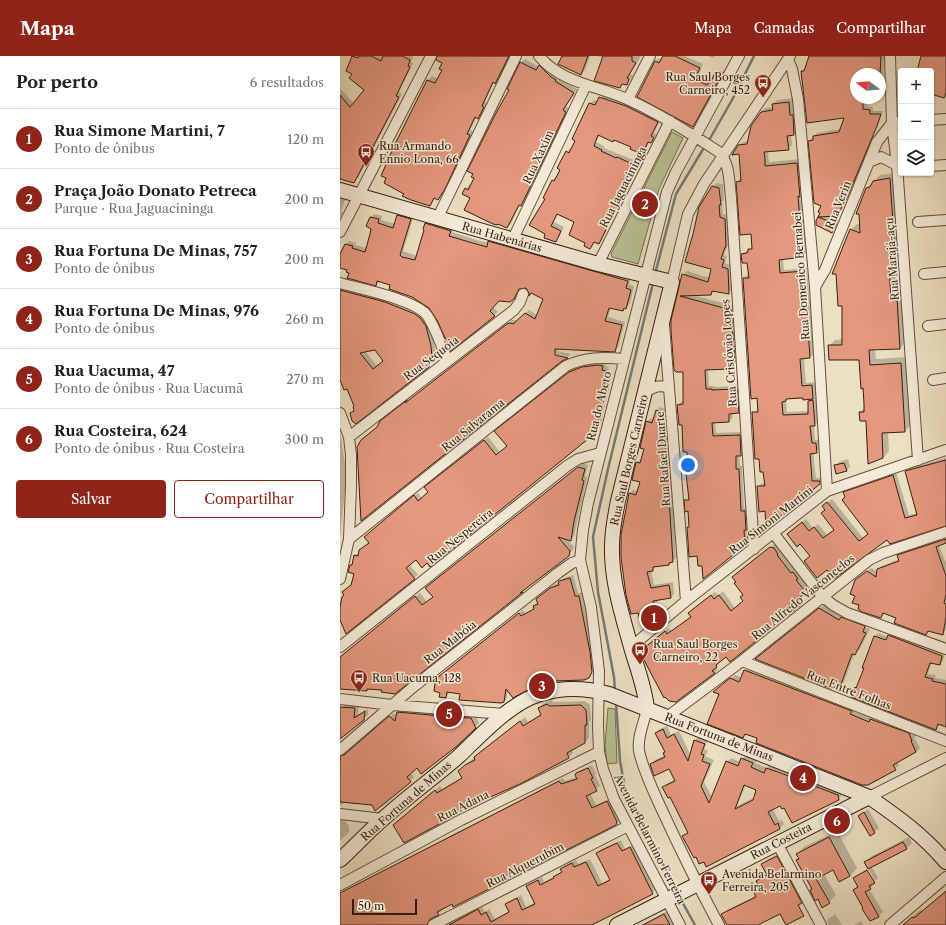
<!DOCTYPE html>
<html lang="pt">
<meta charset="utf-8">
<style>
:root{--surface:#fff;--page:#f6f6f6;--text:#202124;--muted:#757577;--line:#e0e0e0;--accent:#8f2418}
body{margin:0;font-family:"Libre Caslon Text",serif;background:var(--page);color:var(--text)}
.controls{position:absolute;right:12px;top:12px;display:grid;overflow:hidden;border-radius:4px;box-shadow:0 1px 3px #0004}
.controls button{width:36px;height:36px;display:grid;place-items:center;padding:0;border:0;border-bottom:1px solid var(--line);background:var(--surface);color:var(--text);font:20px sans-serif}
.compass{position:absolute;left:510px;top:12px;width:36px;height:36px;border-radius:50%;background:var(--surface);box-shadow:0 1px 3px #0004;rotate:286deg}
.scale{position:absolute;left:12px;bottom:10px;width:65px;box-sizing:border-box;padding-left:4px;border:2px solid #391d10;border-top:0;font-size:11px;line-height:14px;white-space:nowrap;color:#391d10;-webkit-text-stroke:3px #f3ebd7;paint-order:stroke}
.you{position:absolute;left:348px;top:409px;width:14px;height:14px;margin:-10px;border:3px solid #fff;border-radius:50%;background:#1a73e8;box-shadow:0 0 0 6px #1a73e833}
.badge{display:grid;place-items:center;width:26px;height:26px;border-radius:50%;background:var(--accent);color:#fff;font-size:13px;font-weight:700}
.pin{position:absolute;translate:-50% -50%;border:2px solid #fff;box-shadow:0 1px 4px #0006}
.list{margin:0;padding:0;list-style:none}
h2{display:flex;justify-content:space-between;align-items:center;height:52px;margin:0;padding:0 16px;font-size:17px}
h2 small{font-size:13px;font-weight:400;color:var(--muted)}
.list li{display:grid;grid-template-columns:26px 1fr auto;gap:12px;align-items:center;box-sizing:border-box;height:60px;padding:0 16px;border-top:1px solid var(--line)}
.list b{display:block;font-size:15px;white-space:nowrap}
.list p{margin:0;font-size:13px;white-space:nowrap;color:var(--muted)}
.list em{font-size:13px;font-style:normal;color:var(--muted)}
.actions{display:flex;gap:8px;padding:12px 16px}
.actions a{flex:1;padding:9px 0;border:1px solid var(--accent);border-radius:4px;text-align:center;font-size:14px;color:var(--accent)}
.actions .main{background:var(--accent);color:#fff}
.icon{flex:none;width:22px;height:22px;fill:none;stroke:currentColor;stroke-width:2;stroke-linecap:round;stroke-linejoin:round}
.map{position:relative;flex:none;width:606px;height:869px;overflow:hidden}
header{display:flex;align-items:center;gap:24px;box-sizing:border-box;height:56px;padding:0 20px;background:var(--accent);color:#fff}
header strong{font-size:19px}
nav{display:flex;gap:22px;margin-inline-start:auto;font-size:14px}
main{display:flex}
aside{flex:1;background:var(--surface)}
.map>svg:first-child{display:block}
</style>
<header>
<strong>Mapa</strong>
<nav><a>Mapa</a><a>Camadas</a><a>Compartilhar</a></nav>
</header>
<main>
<aside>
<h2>Por perto<small>6 resultados</small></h2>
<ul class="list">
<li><span class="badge">1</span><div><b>Rua Simone Martini, 7</b><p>Ponto de ônibus</p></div><em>120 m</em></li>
<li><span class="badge">2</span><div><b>Praça João Donato Petreca</b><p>Parque · Rua Jaguacininga</p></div><em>200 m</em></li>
<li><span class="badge">3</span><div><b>Rua Fortuna De Minas, 757</b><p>Ponto de ônibus</p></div><em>200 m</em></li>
<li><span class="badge">4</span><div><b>Rua Fortuna De Minas, 976</b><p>Ponto de ônibus</p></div><em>260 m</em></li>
<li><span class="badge">5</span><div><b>Rua Uacuma, 47</b><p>Ponto de ônibus · Rua Uacumã</p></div><em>270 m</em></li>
<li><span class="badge">6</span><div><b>Rua Costeira, 624</b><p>Ponto de ônibus · Rua Costeira</p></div><em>300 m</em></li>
</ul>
<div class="actions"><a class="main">Salvar</a><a>Compartilhar</a></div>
</aside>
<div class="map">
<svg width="606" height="869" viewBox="0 0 606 869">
<rect width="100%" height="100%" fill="#ece0c2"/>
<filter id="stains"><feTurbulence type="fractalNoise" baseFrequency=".005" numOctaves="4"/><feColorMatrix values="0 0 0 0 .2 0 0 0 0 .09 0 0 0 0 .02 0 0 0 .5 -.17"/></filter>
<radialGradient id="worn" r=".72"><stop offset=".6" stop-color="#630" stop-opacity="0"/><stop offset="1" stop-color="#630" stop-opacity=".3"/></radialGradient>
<!-- green -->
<path fill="#b9c292" stroke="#797051" d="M332 76 343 82 319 133 298 208 272 201 271 198Z
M268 652 275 653 277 707 267 708 265 689Z"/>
<!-- shadow -->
<path fill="#0003" fill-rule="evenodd" d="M14 0H73L71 6 73 7 59 36 62 38 18 122 14 126 0 122V32L14 48 26 34 14 18 7 15Z
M100 0H170L159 23 154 26 145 46 147 47 142 58 138 62 137 61 130 74 133 75 102 138 98 142 96 141 90 149 65 137 55 90 88 24 92 20 98 23 103 14 104 6Z
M223 0H250L245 14 241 18Z
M257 0H301L290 18 293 19 290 24 286 28 283 27 280 30 263 2Z
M324 0H345L363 8 358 20 370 26 379 14 384 16 356 66 353 70 315 6 319 2 322 4Z
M368 0H375L373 2Z
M469 0H544L543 27 540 31V18H516V42H526L527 50 533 51V55H543L510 139 507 142 501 155 498 159 486 160 499 165 496 173 492 176 477 165 482 150 469 85 477 77 501 73 505 61 462 15 466 12Z
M185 3 199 11 203 6 218 22 237 33 226 50 229 52 185 145 181 149 180 148 171 168 167 171 131 142 126 133 129 129 131 130 135 122 181 7Z
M264 38 321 62 314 77 317 79 311 86H309L306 93 302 97 292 91 260 79 256 86 264 90V92L299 106 262 184 259 187 255 185 250 192 235 166 218 157 214 166 224 171 219 181 216 185 205 182 206 142 212 125 216 121 217 122 227 96 230 92 232 93 237 84 233 82 250 47 254 44 258 46Z
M453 42 454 56H456L458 74 454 78H451L452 89 448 93 428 95V98L429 106 461 103 466 197 462 200 443 203 444 214 467 212 474 298 470 301 464 302 466 327 476 326 477 338 474 341H477L479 365 474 369 475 384 480 383V392L476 396H474V406L476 422H483V423L479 427 425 454 418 431 422 427H425L413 357 419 353 418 341 412 342 404 222 408 218H409L408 206 402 198 406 195 409 194 413 190 411 177 397 126 401 122 399 90 403 86 409 85 421 56 425 52 434 51 433 48 437 44ZM464 341 471 342 469 345V355L447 356 446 344 448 342Z
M556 117 561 204 555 211 557 236H563L566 286 560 292 535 293 536 303 567 301 571 369 565 375 548 376 549 395 543 402 527 364 520 356 525 352 524 331 520 303 489 290 495 284 503 283 511 174 517 168 521 169 527 132 540 119Z
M377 127 383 128 384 144 382 146 383 158 388 159 390 186 388 189 384 199 387 200 385 207 391 209 392 233 389 237 374 235 371 238 352 239 395 250 398 301 393 305V308L389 312 368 313 369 330H375V331L400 330 402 352 398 356 392 357 393 361 389 365 375 366 376 377 403 376 405 395 399 399 400 410H402L404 452 408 451V485L404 489 396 490V495L392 499 363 509 358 499 348 471 350 469 349 454 346 445 349 441 347 417 349 415 343 368 338 349 342 345H344V315L332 264 343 219 347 215 370 222 372 212 373 130Z
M0 139 6 141 1 155 3 156 0 162Z
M62 156 74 159 63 195 77 200 85 173V168L89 164 114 171 112 176 140 185 149 187 153 182 291 222 289 228 294 230 290 248 283 254 271 251 268 261 285 266 278 291 275 295 218 292V295L231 298 226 302 227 301 210 297 21 384 39 370 45 361 68 344 67 347 172 264H175L177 265 189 254 197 259 204 243 186 231 181 232 178 238 174 242 159 244 153 251 158 256 111 293 95 257 83 246 51 228 40 225 36 229 10 216 8 213 0 211V201L6 189 9 185 16 187 15 189 27 192 31 178V161L34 158 42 160 41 164 56 168 58 160Z
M0 230 78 254 93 278 95 293 96 298 92 306 89 310 11 357 15 354V350L8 332 2 326H0ZM35 293 44 304 37 310 25 295Z
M253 306H266L265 310 269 311 266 323 271 324 261 366 257 374 87 506 76 502 69 508 78 519 74 522 0 562V555L12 529 15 517 11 509 13 507 15 500 30 486 29 478 78 437 82 442 89 436V428L148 381 160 396 168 390 159 372 234 312Z
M320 351 325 353 323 364H325L324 370 325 371 323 379 329 380 332 426 329 438 332 439 336 502 329 508 316 511 311 514 314 529 333 526 334 538 331 541 317 543 319 554 315 558 283 474 290 437 293 434 298 435 301 425 297 407 301 403 302 404 305 392 307 366 311 362 314 363 317 355Z
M0 376 5 408V434L0 481Z
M606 402V469L547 482 487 513 471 500 452 474 466 463 473 472 478 468 487 479 495 473 486 454 487 447 492 443 523 482 529 477 504 437 508 433 556 416 569 459 577 457 566 415 570 412Z
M508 403 510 411 506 415 495 410 499 406Z
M243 407 248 409 245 420 247 421 234 480 231 483 226 482 234 491 232 495 228 499 43 633 29 632 27 634 0 631V601L80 537 87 546 94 540 91 528Z
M600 483 601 486 599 488 600 492 606 507V574L603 577 589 574 586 578 557 562 545 557 541 561 520 549V521L531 512 538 516V514L542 510 559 503 558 499 562 496Z
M435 488H438L441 493 440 494 455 514 457 513 461 518 460 520 470 532 460 540 464 545 460 549 386 599 380 605V606L376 611 378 613 374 617 307 595 309 588 329 572 332 575 351 560 349 557 375 536 378 539 383 535 395 552 404 545V538L397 518Z
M233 519 238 537 243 536 253 592 256 611 248 621 215 624 168 634 167 642 164 645 110 636 106 641 98 622 183 554 185 557 195 552 194 550 198 546 197 543 215 528 219 527 224 522Z
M484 549 503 560 528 566 526 572 530 573 519 594 514 598 504 626 500 630 496 629 492 632 420 599Z
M553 576 605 596 603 605 600 608 592 606 588 618 596 619 595 622 606 624V670L600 668 596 673 512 640 516 632 518 629 535 580 538 577 549 581Z
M409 611 515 651 514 654 532 662 535 659 573 674 576 680 574 681 580 692 576 696 557 705 559 709 555 713 419 682 407 677 403 681 378 632 395 619 402 622 405 615Z
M212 644 213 646 245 645 250 649 251 664 249 666V682L245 686 231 693 233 697 229 701 179 727 58 765 100 730 102 733 123 721 124 710 185 661 188 666 201 658 199 653 203 648Z
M6 647 19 649 18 659 28 653V659L0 682V656L2 651Z
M62 652 105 656 108 661 113 657 135 658 139 667 116 690 77 711 70 716 74 721 70 725 33 748 4 746 0 750V699L3 696 9 695 54 657 57 660 58 656Z
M327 670 331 679 339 675 350 698 355 684 359 680 368 684 364 693 368 695 365 700 374 704 364 726 372 741 387 706 391 702 400 706 406 699 417 703 415 707 427 712 431 708 502 735V739L498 743 445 751 441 748 432 752 439 765 442 764 444 768 440 772 367 810 344 780 348 775 330 740 324 732 328 727 335 723 329 712 311 709 315 704 325 699 326 696 316 677 320 673ZM406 729 418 734 415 741 397 750Z
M252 709 256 718 255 719 260 730 250 737 256 749 271 742 280 764 276 768 101 852 102 854 98 858 78 869H0V837L223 722 225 725 237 721V718L241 714Z
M528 753 539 772 530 779 520 760Z
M0 764 5 765 9 770V776L0 785Z
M497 775 517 812 510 820 494 813 484 818 496 839 489 846 472 833 457 804 459 802 457 798 464 791Z
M569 781 572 787 566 793 531 810 538 822 535 825 525 806 532 800Z
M281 784 285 793 294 788 316 833 312 837 249 869H106L142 851 145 856 149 853 155 863 170 855 167 848 170 845 181 839 186 851 195 846 187 830 191 827 202 821 204 826 216 820 223 815 222 813 225 809 236 804 238 808 250 803 262 827 270 823 257 797 261 793Z
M442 796 466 841 461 846 415 869H388L383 858 387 854 417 839 414 835 419 830 417 825 427 818 423 809 427 804Z
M526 814 534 828 529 833 543 856 539 860 531 864 514 834 518 830 514 822Z
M606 835V869H562L581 853 582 855Z
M329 854 337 869H301Z
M495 858 502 869H488L487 864Z
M521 865 524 869H514Z"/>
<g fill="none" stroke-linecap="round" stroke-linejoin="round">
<!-- stream -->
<path stroke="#737c76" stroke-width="2.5" d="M368 86 392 44 414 0
M315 218 336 138 365 90
M275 635 274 621 258 536 253 481 268 413 313 227
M276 646 280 705 285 732 336 834
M340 842 355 869"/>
</g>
<!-- building -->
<path fill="#e4987e" stroke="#391d10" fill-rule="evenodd" d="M12 0 18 2 19 0H31L41 5 43 0H62L70 4 68 10 70 11 56 40 59 41 14 127 0 123V39L10 51 24 34 9 22 12 18 6 15Z
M97 0H169L155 28 153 26 142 50 144 51 138 63 135 61 127 78 130 79 105 133 98 144 94 142 90 150 71 144 62 140 64 138 44 127 46 122 41 120 54 90 87 24 95 27 102 14 99 13 102 7 96 4Z
M222 0H248L241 19 218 8Z
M263 0H292V5L296 7 287 22 289 23 287 29 282 28 280 32 254 25Z
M323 0H335L360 12 355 23 367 29 370 24 371 25 375 17 381 20 353 71 297 41 315 5 319 7Z
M469 0H541L540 18H516V42L523 43V53L530 54V58H541L537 70 506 144 505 143 498 160 478 161 496 168 492 177 476 169V165L480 157 478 156 481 150 474 147 468 85 473 84V80L499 76 504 62 467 67 461 15H464Z
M581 0H606V36L604 42 591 38V15H577Z
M180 6 196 14 199 9 211 21 216 24 215 25 234 37 223 54 226 56 181 150 179 149 167 172 158 168V169L153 168 124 154 130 142 122 138 125 132 128 134 134 122 131 121 133 118 127 115 156 57 169 34 167 33Z
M259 41 286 50 318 66 311 80 314 82 311 87 308 86 302 98 290 93 291 91 274 84 273 86 258 79 254 90 262 94 261 95 276 102 277 101 297 110 259 188 254 186 250 193 244 190 245 187 229 179 234 166 217 158 211 170 221 175 216 186 204 182 205 178 189 169 205 143 203 142 212 124 214 125 220 114 217 112 226 95 229 97 235 85 232 83 249 47 255 49Z
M449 46 450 59H453L454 79 447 80 449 94 424 96 425 103V110L457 107 460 141 458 140 463 201 439 204 440 217 464 215 470 302 460 303 462 330 472 329 473 343 463 344V342H461L446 343V345L442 346 443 359 468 358V345L473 344 475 370H470L472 387H476L477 397 470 398 471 410 472 425H480V428L426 472 425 455 419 456 417 430H425L423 416H420L419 403H415L412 356H418L417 342 411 343 403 222H409L407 207H402L401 198 407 197 408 196V193H412L411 178 400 179 396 126 401 125 399 98 392 99 398 89 407 88 411 70 421 56 433 54 432 48Z
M550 122 556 212H549L551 242H557L560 293 529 294 530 309 561 307 565 376 542 377 543 402 528 408 526 365H520L519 356H524V348L523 332 521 333 519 304H489L488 289H502V250H498L496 218H492L510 173 520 177 519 158H516L526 132 530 131 533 125Z
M372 130 379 132 381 149H379L380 161 385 163 386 191H385L381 203 384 204 382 211 388 213 389 238 372 235 371 239 340 240 391 254 395 306H390V313L365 314 366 333H372V334L397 333 399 357 389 358V366L372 367 373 380 400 379 401 400H396V413H399L401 455H405L406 474H404L405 490 393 491V499L363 523 362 510H358L357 500 349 501 347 471H349L348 455 345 456 344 444H349L346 417H349L347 396H343L342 369H339L337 349 343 348V316H336L334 314 331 275V264L342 218 368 226 371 213 345 206 353 178 359 151Z
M57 159 71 163 60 199 62 201 75 204 84 174 83 173 85 167 111 175 109 180 136 188 147 191 148 185 288 225 286 232 291 234 286 253 284 252 283 255 269 252 265 265 282 269 275 296 215 293V299L228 302 222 305 21 465 17 391 21 384 37 371 40 365 67 344 65 347 167 268 171 267 173 268 185 257 195 263 203 243 191 237 189 240V237L186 232 179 233 174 243 170 246 159 245 150 255 155 260 111 295 97 264 89 252 72 241 49 233 50 229 37 225 36 230 7 222 9 217 6 216 7 214 0 212V198L5 188 13 190 12 192 25 196 30 178 31 173 26 170 30 161 39 163 38 167 53 172Z
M0 234 45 246 75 258 80 262 86 270 91 290 92 302 89 311 16 368 12 365 10 357 14 355 13 351 14 350 7 333 4 334 0 324ZM35 294 43 305 33 313 20 297Z
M258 309 263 310 262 314 266 315 263 326 268 327 257 370 253 379 90 511 87 507 82 512 76 504 66 512 75 523 6 578 0 564V551L2 541 4 539 2 536 11 529 14 518 8 516 10 509H12L14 499 18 500 19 494 29 487 24 481 74 439 78 445 88 436 84 431 144 384 156 399 167 390 154 375 229 316 242 311Z
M316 354 322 356 320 367 322 368 321 374H322L320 382 325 384 328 430 326 441 329 442 333 506 329 507V509L313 511V515L307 516 311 532 329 529 331 542 313 545 316 559 313 561 300 564 298 557 291 558 286 539 281 502V479L289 437 296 439 300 426 292 424 296 406 300 407 304 393 300 392 306 365 312 367Z
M606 404V470L550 488 547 484 494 523 487 514 477 522 464 505 470 500 460 488 457 491 447 478 462 466 469 475 474 471 483 482 494 474 481 457 485 454 482 450 487 446 519 485 528 478 502 444 505 441 503 436 553 419 565 462 577 459 565 415Z
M504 407 507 415 496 418 494 409Z
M238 411 245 413 242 424 244 425 234 465 231 485 218 481 230 495 229 500 180 537 183 536 55 638 41 636 42 634 27 633V635L0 633V601L75 540 82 549 93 541 85 532Z
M606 483V487L596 491 606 520V538L604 547 606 548V560L603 579 588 575 586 579 554 567 556 562 543 557 541 562 522 556 518 553 519 549 512 547 515 540 510 538 515 524 527 515 536 521 537 513 559 505 557 499Z
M430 491 434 492 438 498 437 499 451 517 453 516 458 523 456 524 466 536 457 544 461 549 390 606 386 601 376 609 377 611 372 615 375 617 336 646 329 645 325 641 324 642 304 604 302 599 306 595 304 592 325 575 327 578 351 561 348 557 371 539 374 543 379 539 391 555 403 545 400 541 403 539 394 527 396 526 392 521Z
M230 522 235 540H239L250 596 252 616 249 622 244 624 215 625 207 627 186 635 173 642 166 633 164 646 161 647 119 644 120 638 107 636 106 642 99 641 100 637 94 635 95 627 93 625 179 557 181 560 194 553 193 550 198 548 196 543 210 532 219 529 218 526 219 525Z
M479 552 499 564 501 561 525 570 523 576 526 577 515 599 512 598 500 631 494 629 492 633 415 603Z
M548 579 602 600 600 609 590 607 585 621 593 623 592 625 606 628V671L598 668 596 674 511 641 515 631 516 632 524 612H522L534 580 546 584Z
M404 614 512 655 510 658 529 666 530 663 569 677 572 685H571L576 696 553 709 556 714 528 729H522L416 687 417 682 405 678 403 682 367 668 379 638 373 636 390 622 399 626Z
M207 648 209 650 241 649 246 654 247 669H245V687L227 697 229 702 180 728 148 742 64 787 53 769 95 734 97 737 122 722 118 715 125 709 135 704 134 701 180 665 183 670 201 659 198 652Z
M0 651 15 652 14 662 25 655 24 664 0 683Z
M57 656 101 660 104 664 108 661 131 662 136 672 117 690 81 718 77 712 67 721 71 726 35 755 32 749 0 746V700L4 699 49 660 55 665Z
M323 673 327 682 334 678 348 705 354 684 365 688 361 698 364 699 362 705 370 708 361 730 369 747 386 705 398 710 401 702 413 707 411 711 424 717 426 712 438 716 498 739 499 744 452 767 444 752 442 753 440 750 428 756 435 769 438 767 440 773 366 811 364 806 359 808 356 801 354 802 342 780 348 777 330 741 328 742 322 731 335 725 329 713 314 720 310 708 325 701 323 697 325 696 315 677ZM404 729 416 734 413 744 395 753Z
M248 712 253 722 251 723 257 735 246 740 252 752 267 745 277 766 276 769 119 848 113 851 112 848 97 856 99 859 90 863 87 869H0V837L219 725 221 728 237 723 235 719 236 717Z
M524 756 535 777 530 780 518 760Z
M489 781 510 820 499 826 493 814 476 823 490 847 482 852 478 843 475 845 470 834 472 833 456 804 459 803 456 798Z
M563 786 567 793 528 813 524 806Z
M277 787 282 795 290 791 313 838 252 869H109L138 853 141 859 146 856 151 866 169 856 165 848 177 842 182 854 195 848 186 830 198 824 200 829 214 822 213 821 222 816 220 813 232 807 234 811 246 806 258 830 270 824 256 797Z
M437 800 462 847 458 849 464 860 446 869 440 858 418 869H387L381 858 416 841 413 835 419 831 416 825 427 819 421 808Z
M527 814 535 827 529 830 531 833 525 836 539 861 530 865 522 853 523 852 513 834 518 831 513 822Z
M606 835V869H563L572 861 574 862Z
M324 858 330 869H303Z"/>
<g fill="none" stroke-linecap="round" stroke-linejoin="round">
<defs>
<path id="street" d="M199 0C221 27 259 30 289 44 320 58 350 77 379 96 390 107 389 126 391 141L414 493
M550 0 552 67 557 109 578 404
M448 4 452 13 458 43 475 231 487 435
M288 43 310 0
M591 64 606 63
M529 106 541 101 557 109
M591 110 606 109
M97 163 176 0
M578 166 606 164
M0 176 91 0
M173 183 246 29
M258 208 330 65
M584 218 606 216
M332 226 348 158 364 128 450 0
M0 227C21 233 71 243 85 257 94 266 102 293 108 305
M475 231 485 214 537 86 552 67 561 66
M324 269 346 545
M588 270 606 268
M593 324 606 322
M305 336C314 331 319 328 329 332
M0 357 9 381 11 399V429L9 483 0 523
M9 381 174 254 180 246 183 238
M434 478 482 540 493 549 507 557 606 593
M9 483 226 310C245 301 263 301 284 303
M0 591 227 410 238 403 260 397
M291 591 346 545 487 435 606 394
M402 605 606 685
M0 643 52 649 164 658
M307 653C304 667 297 681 299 695 303 714 313 734 321 752 339 791 358 830 379 869
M327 661 402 605 529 504 543 497 606 476
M0 694 72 632 218 517 232 507 240 504
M529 741 606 702
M0 758 43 763
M437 787 481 869
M0 829 121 764 259 696
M93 869 288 770
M340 869 274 743 263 713 259 696 258 670 259 615 251 551 240 504 243 474 248 447 327 136 336 116 399 0
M550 869 606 821"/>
<path id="secondary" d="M0 134 258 208 332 226 278 445C275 460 272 474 272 490 271 524 282 559 291 591 297 612 305 632 307 653
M0 804C15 790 29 775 44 762 68 740 95 721 119 700 141 679 170 647 200 638 222 631 247 632 269 638L529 741C558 761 583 779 606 806
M277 869 529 741"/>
</defs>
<!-- street casing -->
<use href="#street" stroke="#664e3c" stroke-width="12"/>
<!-- secondary casing -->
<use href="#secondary" stroke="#391d10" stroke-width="16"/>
<!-- street -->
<use href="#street" stroke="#f3ebd7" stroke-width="10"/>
<!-- secondary -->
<use href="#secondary" stroke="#f3ebd7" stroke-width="14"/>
</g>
<!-- icons -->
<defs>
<symbol id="bus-pin" viewBox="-11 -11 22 30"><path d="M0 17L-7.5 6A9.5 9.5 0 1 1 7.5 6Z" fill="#8f2418" stroke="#f3ebd7"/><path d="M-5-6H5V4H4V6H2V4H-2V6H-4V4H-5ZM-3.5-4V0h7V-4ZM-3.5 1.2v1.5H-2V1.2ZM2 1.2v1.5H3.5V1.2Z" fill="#fff"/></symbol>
</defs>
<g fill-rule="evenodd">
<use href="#bus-pin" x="413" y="17" width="20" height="27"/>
<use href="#bus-pin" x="16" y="86" width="20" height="27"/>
<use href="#bus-pin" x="290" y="584" width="20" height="27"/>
<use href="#bus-pin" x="9" y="612" width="20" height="27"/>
<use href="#bus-pin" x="359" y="814" width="20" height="27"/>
</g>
<g text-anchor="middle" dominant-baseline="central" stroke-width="3" stroke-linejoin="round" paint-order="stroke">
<!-- poi labels -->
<g font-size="11" fill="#391d10" stroke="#f3ebd7" text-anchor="start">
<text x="410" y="21" text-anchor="end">Rua Saul Borges<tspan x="410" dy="13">Carneiro, 452</tspan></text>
<text x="39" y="90">Rua Armando<tspan x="39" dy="13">Ennio Lona, 66</tspan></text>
<text x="313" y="588">Rua Saul Borges<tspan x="313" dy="13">Carneiro, 22</tspan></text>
<text x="32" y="622">Rua Uacuma, 128</text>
<text x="382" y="818">Avenida Belarmino<tspan x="382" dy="13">Ferreira, 205</tspan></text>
</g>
<!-- street labels -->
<g font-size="11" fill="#391d10" stroke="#f3ebd7">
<text transform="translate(198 101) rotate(-65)">Rua Xaxim</text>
<text transform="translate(283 131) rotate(-63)">Rua Jaguacininga</text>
<text transform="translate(498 149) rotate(-68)">Rua Verin</text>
<text transform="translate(162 181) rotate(16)">Rua Habenárias</text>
<text transform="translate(552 203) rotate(-94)">Rua Marajá-açu</text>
<text transform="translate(461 220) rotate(-94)">Rua Domenico Bernabei</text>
<text transform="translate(389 297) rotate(-94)">Rua Cristóvão Lopes</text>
<text transform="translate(91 302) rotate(-37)">Rua Sequóia</text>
<text transform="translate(259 350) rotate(-76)">Rua do Abeto</text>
<text transform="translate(133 369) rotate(-39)">Rua Salvarama</text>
<text transform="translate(323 403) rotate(-94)">Rua Rafael Duarte</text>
<text transform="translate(289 404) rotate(-77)">Rua Saul Borges Carneiro</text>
<text transform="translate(431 464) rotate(-38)">Rua Simoni Martini</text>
<text transform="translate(120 480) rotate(-39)">Rua Nespereira</text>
<text transform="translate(463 541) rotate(-39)">Rua Alfredo Vasconcelos</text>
<text transform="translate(110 586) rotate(-38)">Rua Mabóia</text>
<text transform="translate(509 634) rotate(21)">Rua Entre Folhas</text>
<text transform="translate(379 681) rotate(21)">Rua Fortuna de Minas</text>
<text transform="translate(66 745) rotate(-41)">Rua Fortuna de Minas</text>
<text transform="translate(123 750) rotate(-27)">Rua Adana</text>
<text transform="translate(310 783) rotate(63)">Avenida Belarmino Ferreira</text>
<text transform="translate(441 785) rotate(-27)">Rua Costeira</text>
<text transform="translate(185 809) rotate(-27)">Rua Alquerubim</text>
</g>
</g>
<rect width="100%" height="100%" filter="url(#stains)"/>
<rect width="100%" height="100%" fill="url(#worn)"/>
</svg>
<div class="controls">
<button>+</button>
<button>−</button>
<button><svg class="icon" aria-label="layers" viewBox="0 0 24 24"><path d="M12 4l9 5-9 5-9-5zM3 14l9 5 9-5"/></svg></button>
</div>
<svg class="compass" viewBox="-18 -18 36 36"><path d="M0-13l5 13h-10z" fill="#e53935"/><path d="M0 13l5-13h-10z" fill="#757577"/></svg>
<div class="scale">50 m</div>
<div class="you"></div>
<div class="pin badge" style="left:314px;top:562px">1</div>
<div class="pin badge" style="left:305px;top:148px">2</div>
<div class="pin badge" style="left:202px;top:630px">3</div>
<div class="pin badge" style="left:463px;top:722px">4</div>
<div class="pin badge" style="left:109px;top:658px">5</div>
<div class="pin badge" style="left:497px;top:765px">6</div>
</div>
</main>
